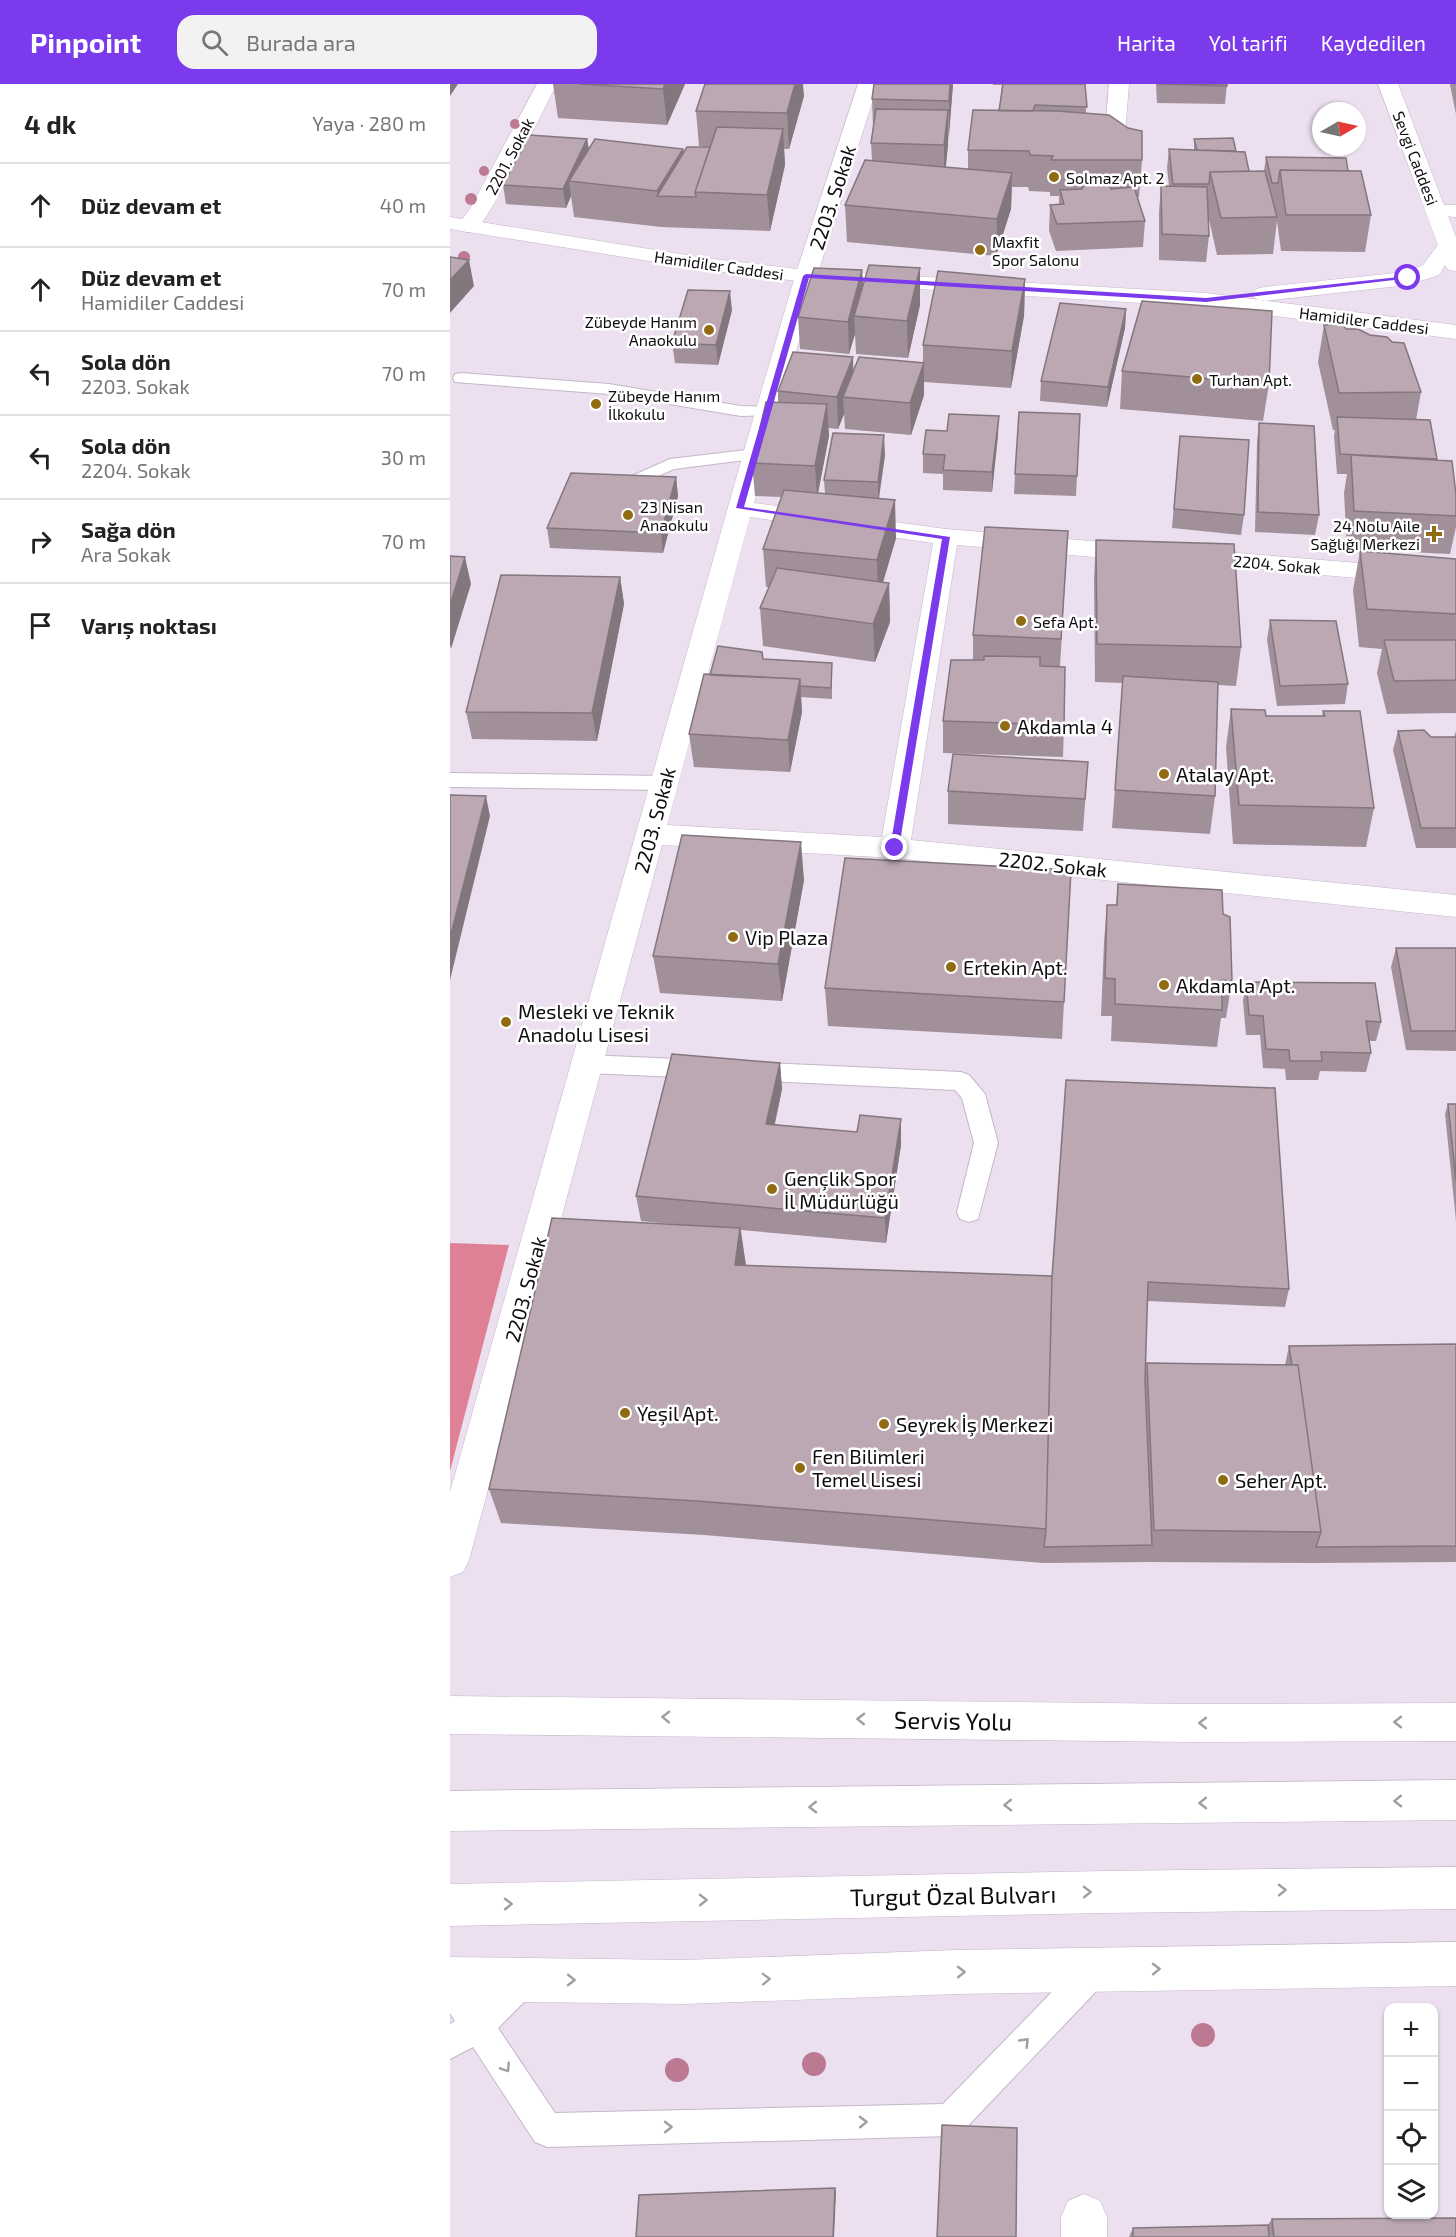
<!DOCTYPE html>
<html lang="tr">
<meta charset="utf-8">
<style>
:root{--surface:#fff;--page:#f2f2f2;--text:#222;--muted:#767676;--line:#e0e0e0;--accent:#7c3aed}
body{margin:0;font-family:"Exo 2",sans-serif;background:var(--page);color:var(--text)}
.controls{position:absolute;right:18px;bottom:18px;display:grid;overflow:hidden;border-radius:12px;box-shadow:0 2px 4px #0004}
.controls button{width:54px;height:54px;display:grid;place-items:center;padding:0;border:0;border-bottom:2px solid var(--line);background:var(--surface);color:var(--text);font:30px sans-serif}
.compass{position:absolute;left:862px;top:18px;width:54px;height:54px;border-radius:50%;background:var(--surface);box-shadow:0 2px 4px #0004;rotate:81deg}
.stop{position:absolute;width:18px;height:18px;margin:-14px;border:4px solid #7c3aed;border-radius:50%;background:#fff}
.stop.end{background:#7c3aed;border-color:#fff;box-shadow:0 2px 6px #0008}
.list{margin:0;padding:0;list-style:none}
h2{display:flex;justify-content:space-between;align-items:center;height:78px;margin:0;padding:0 24px;font-size:26px}
h2 small{font-size:20px;font-weight:400;color:var(--muted)}
.list li{display:grid;grid-template-columns:39px 1fr auto;gap:18px;align-items:center;box-sizing:border-box;height:84px;padding:0 24px;border-top:2px solid var(--line)}
.list b{display:block;font-size:22px;white-space:nowrap}
.list p{margin:0;font-size:20px;white-space:nowrap;color:var(--muted)}
.list em{font-size:20px;font-style:normal;color:var(--muted)}
.icon{flex:none;width:33px;height:33px;fill:none;stroke:currentColor;stroke-width:2;stroke-linecap:round;stroke-linejoin:round}
.map{position:relative;flex:none;width:1006px;height:2153px;overflow:hidden}
header{display:flex;align-items:center;gap:36px;box-sizing:border-box;height:84px;padding:0 30px;background:var(--accent);color:#fff}
header strong{font-size:28px}
nav{display:flex;gap:33px;margin-inline-start:auto;font-size:21px}
.search{width:420px;height:54px;background:var(--page);display:flex;align-items:center;gap:15px;box-sizing:border-box;padding:0 21px;border-radius:18px;color:var(--muted);font-size:22px}
main{display:flex}
aside{flex:1;background:var(--surface)}
.map>svg:first-child{display:block}
</style>
<header>
<strong>Pinpoint</strong>
<div class="search"><svg class="icon" aria-label="search" viewBox="0 0 24 24"><circle cx="10" cy="10" r="6"/><path d="M15 15l6 6"/></svg>Burada ara</div>
<nav><a>Harita</a><a>Yol tarifi</a><a>Kaydedilen</a></nav>
</header>
<main>
<aside>
<h2>4 dk<small>Yaya · 280 m</small></h2>
<ul class="list">
<li><svg class="icon" aria-label="ahead" viewBox="0 0 24 24"><path d="M12 20V5M6 11l6-6 6 6"/></svg><div><b>Düz devam et</b></div><em>40 m</em></li>
<li><svg class="icon" aria-label="ahead" viewBox="0 0 24 24"><path d="M12 20V5M6 11l6-6 6 6"/></svg><div><b>Düz devam et</b><p>Hamidiler Caddesi</p></div><em>70 m</em></li>
<li><svg class="icon" aria-label="left" viewBox="0 0 24 24"><path d="M17 20v-9H6M10 6l-5 5 5 5"/></svg><div><b>Sola dön</b><p>2203. Sokak</p></div><em>70 m</em></li>
<li><svg class="icon" aria-label="left" viewBox="0 0 24 24"><path d="M17 20v-9H6M10 6l-5 5 5 5"/></svg><div><b>Sola dön</b><p>2204. Sokak</p></div><em>30 m</em></li>
<li><svg class="icon" aria-label="right" viewBox="0 0 24 24"><path d="M7 20v-9h11M14 6l5 5-5 5"/></svg><div><b>Sağa dön</b><p>Ara Sokak</p></div><em>70 m</em></li>
<li><svg class="icon" aria-label="arrive" viewBox="0 0 24 24"><path d="M6 21V4h12l-3 4 3 4H6"/></svg><div><b>Varış noktası</b></div></li>
</ul>
</aside>
<div class="map">
<svg width="1006" height="2153" viewBox="0 0 1006 2153">
<rect width="100%" height="100%" fill="#ecdff0"/>
<!-- forest -->
<path fill="#de8194" d="M0 1159 59 1161 0 1387Z"/>
<g fill="none" stroke-linecap="round" stroke-linejoin="round">
<defs>
<path id="lane" d="M11 289 159 300 291 322 323 323 326 327 323 331 291 332 159 310 5 298 3 294 5 290Z
M305 365 311 366 314 370 311 374 224 385 181 404 175 403 172 399 175 395 220 375Z
M0 689 214 692 221 694 224 699 221 704 214 706 0 703Z
M137 971 251 976 259 979 263 985 259 991 251 994 137 989 129 986 125 980 129 974Z
M298 978 511 988 519 991 535 1010 548 1059 528 1135 519 1138 510 1135 507 1128 524 1059 512 1014 505 1006 298 996 290 993 286 987 290 981Z
M645 1870 656 1875 661 1886 656 1897 512 2048 500 2052 97 2063 85 2058 23 1963 0 1975V1940L5 1937 0 1929V1885L11 1890 30 1917 63 1885 74 1880 85 1885 90 1896 85 1907 48 1944 105 2029 493 2020 634 1875Z"/>
<path id="street" d="M87 0H107C95 22 39 139 24 147 20 149 15 148 11 146L7 142 20 125Z
M408 0H428L367 192 304 419 496 445 690 461 699 464 703 469 699 474 690 477 507 461 461 756 1006 811V833L445 774 212 761 19 1476 13 1488 0 1493V1408L293 370 345 192ZM300 433 483 459 432 753 217 741Z
M659 0H679L675 50 672 54H658L655 50Z
M986 121H1006V133L979 131 976 127 979 123Z
M739 465 1006 487V503L730 478 726 473 730 468Z
M634 2110 650 2117 657 2133V2153H611V2133L618 2117Z"/>
<path id="secondary" d="M928 0H948L1006 153V187L998 186 995 181 989 191 958 201 814 217 806 215 803 210 806 205 814 203 955 188 973 181 988 161Z
M0 133 255 174 356 186 756 209 1006 241V255L756 223 356 198 255 186 0 145Z
M0 1612 743 1620 1006 1619V1657L743 1658 0 1650Z
M1006 1858V1902L506 1910 234 1920 0 1917V1873L234 1876 506 1866Z"/>
<path id="primary" d="M1006 1696V1736L0 1747V1707Z
M1006 1783V1825L654 1829 0 1842V1800L654 1787Z"/>
</defs>
<!-- lane casing -->
<use href="#lane" stroke="#c3b7c8" stroke-width="2"/>
<!-- street casing -->
<use href="#street" stroke="#c3b7c8" stroke-width="1"/>
<!-- secondary casing -->
<use href="#secondary" stroke="#c3b7c8" stroke-width="1"/>
<!-- primary casing -->
<use href="#primary" stroke="#c3b7c8" stroke-width="1"/>
<!-- lane -->
<use href="#lane" fill="#fff" fill-rule="evenodd"/>
<!-- street -->
<use href="#street" fill="#fff" fill-rule="evenodd"/>
<!-- secondary -->
<use href="#secondary" fill="#fff" fill-rule="evenodd"/>
<!-- primary -->
<use href="#primary" fill="#fff" fill-rule="evenodd"/>
</g>
<!-- trees -->
<g fill="#bc7992">
<circle cx="65" cy="40" r="5"/>
<circle cx="34" cy="87" r="5"/>
<circle cx="21" cy="115" r="6"/>
<circle cx="14" cy="173" r="6"/>
<circle cx="753" cy="1951" r="12"/>
<circle cx="364" cy="1980" r="12"/>
<circle cx="227" cy="1986" r="12"/>
</g>
<!-- wall -->
<path fill="#a1909a" d="M103 0H235L217 41 108 34Z
M503 0 496 83 518 85V66L549 27 552 1H543V0H636V30L692 76 689 113H687L695 137 693 163 606 167 599 147 600 121 609 120V112H600V108L579 107 578 103H562L561 125 546 172 397 158 395 121 422 76 421 59 423 44 422 15Z
M706 0H777L775 20 707 19Z
M1000 0H1006V30L1000 1Z
M354 12 339 65H334L335 81 320 147 211 143 124 133 121 112 116 124 56 120 53 101 137 55 139 65H233L234 69 261 63 249 62 246 27Z
M744 55 786 67 799 87H814L816 73 898 87 921 131 915 168 831 167 827 137 823 170 767 171 758 131 759 152 756 178 709 176V128L711 102H719L717 84 719 65 744 66Z
M470 184V221L458 274 406 270 405 250 399 270 350 265 348 233 412 186 413 201Z
M575 195 574 232 561 304 474 298V311L461 351 395 345 394 330 388 345 378 344 379 352 368 409H375L374 396 435 371 429 415 446 454 433 499H439L440 538 425 578 313 562 310 524 319 503H316L313 465 332 413 305 412 302 379 328 319V307L403 273V288L473 279V261Z
M676 225 675 244 657 323 590 317 591 297Z
M282 226 268 281 225 279 222 259Z
M874 241 896 245 971 308 966 336 987 375 986 376 1006 411V443L1000 470 897 465 894 409 897 390H887L884 352 885 346H883L868 278Z
M672 287 819 300 813 337 670 325Z
M630 330 626 412 564 410 565 390Z
M809 339 869 431 865 451 805 448 807 358Z
M548 351 542 408 493 406V390L473 389V370Z
M728 372 794 431 791 451 722 444Z
M226 393 228 412 213 469 100 464 97 444Z
M618 447 610 583 614 641 613 673 493 669V637L523 576V551Z
M646 456 791 563 786 602 768 601 765 712 760 750 662 744 673 599 645 598 644 495Z
M910 467 1006 475V629L937 630 927 589 932 565 909 563 903 506Z
M170 493 174 520 147 657 22 655 16 628Z
M820 536 898 600 895 620 827 622 817 556Z
M313 575 382 589V615L351 613 352 628 340 688 244 683 239 650 260 591Z
M781 625 816 632H872L873 627 924 724 916 763 783 760 776 663Z
M948 647 981 653H1004L1006 647V764H966L943 666Z
M638 678 633 747 498 740V707Z
M354 796 332 917 210 909 203 872Z
M668 800 773 830 782 897 776 934H771L767 963 661 957 662 932H651L654 858 657 821H666Z
M946 864H1006V967L956 966 941 883Z
M796 898 931 938 926 957H919L921 969 916 988 870 987 868 996H836L835 985 813 984 810 951H796L793 917Z
M375 904 614 918 612 955 378 942Z
M330 979 332 1005 325 1040 451 1061 436 1159 291 1146 296 1182 602 1192 839 1205 835 1223 697 1217 695 1296 697 1279 835 1281 839 1262 1006 1260V1478L861 1479 699 1478 593 1479 254 1451 51 1439 39 1405 232 1141 191 1137 186 1112Z
M998 1020H1006V1137L995 1030Z
M822 2135 1006 2153H679L683 2144 818 2141Z"/>
<!-- shaded-wall -->
<path fill="#83767d" d="M0 0H8L0 12Z
M215 0H235L217 41 213 5Z
M345 0H353L354 12 339 65 337 29Z
M500 0H503L499 52V17Z
M498 26V61L494 97V61Z
M333 45 335 81 320 147 317 111Z
M137 55 140 73 119 97 121 112 116 124 113 105Z
M233 65 237 101 207 112V107Z
M562 89 561 125 546 172 547 135Z
M19 176 24 202 0 229V196Z
M470 184V221L458 274 457 237Z
M412 186 414 217 404 232 405 250 399 270 398 238Z
M575 195 574 232 561 304 562 267Z
M280 207 282 226 268 281 266 261Z
M676 225 675 244 657 323 658 303Z
M403 273 404 304 393 313 394 330 388 345 387 313Z
M474 279V311L461 351 460 319Z
M377 320 379 352 367 414 365 382Z
M549 332 548 351 542 408V388Z
M434 351 435 371 428 418V398Z
M226 393 228 412 213 469 211 449Z
M445 416 446 454 428 514 427 476Z
M15 473 21 500 1 565 0 560V521Z
M170 493 174 520 147 657 142 629Z
M439 499 440 538 425 578 423 540Z
M350 595 352 628 340 688 338 656Z
M36 712 40 732 0 896V854Z
M351 758 354 796 332 917 328 880Z
M330 979 332 1005 319 1065 316 1040Z
M451 1035V1061L436 1159 435 1134Z
M290 1144 296 1182 285 1181Z
M385 2104 386 2109 384 2153H383Z"/>
<!-- building -->
<path fill="#bba8b3" stroke="#83767d" stroke-width="1.5" d="M130 0H215L213 5Z
M255 0H345L337 29 246 27Z
M424 0H500L499 17 422 15Z
M553 0H635L637 23 585 21 583 27H549Z
M708 0H777V2Z
M426 25 498 26 494 61 421 59Z
M523 26 607 27 659 31 678 44 692 47V76H601L603 72 580 71 579 67 518 66Z
M267 43 333 45 317 111 245 108Z
M79 51 137 55 113 105 53 101Z
M783 54 786 67 747 66 744 55Z
M145 55 233 65 207 107 119 97Z
M237 63H260L245 108 246 113 207 112Z
M719 65 795 68 799 87 760 88 759 100H723Z
M816 73 896 74 898 87 830 86 828 99H822Z
M415 76 562 89 547 135 395 121Z
M830 86 911 87 921 131H836Z
M815 87 827 133 771 134 760 88Z
M658 99 661 105 684 103 695 137 607 140 600 121 614 120 610 106 632 105 634 101Z
M711 102 757 103 759 152 712 150Z
M0 173 19 176 0 196Z
M419 181 470 184 457 237 404 232Z
M364 184 412 186 398 238 348 233Z
M488 187 575 195 562 267 473 261Z
M238 206 280 207 266 261 222 259Z
M692 217 822 227 819 300 672 287Z
M610 219 676 225 658 303 591 297Z
M892 240 896 245H908L920 251 937 253 942 258 954 259 971 308 889 309 874 241Z
M343 268 403 273 387 313 328 307Z
M409 273 474 279 460 319 393 313Z
M316 318 377 320 365 382 302 379Z
M569 328 630 330 627 392 565 390Z
M499 330 549 332 542 388 493 386 495 371 473 370 476 346 497 347Z
M887 333 980 336 987 375 890 370Z
M809 339 864 342 869 431 808 428Z
M383 349 434 351 428 398 374 396Z
M730 352 799 356 794 431 724 425Z
M901 371 1002 377 1006 411V432L904 427Z
M121 389 226 393 211 449 97 444Z
M334 406 445 416 427 476 313 465Z
M535 443 618 447 611 555 523 551Z
M646 456 784 460 791 563 647 560Z
M910 467 1006 475V530L917 525Z
M0 472 15 473 0 521Z
M327 484 439 499 423 540 310 524Z
M51 491 170 493 142 629 16 628Z
M820 536 886 537 898 600 830 602Z
M934 556H1006V596L944 597Z
M268 562 312 568 313 575 382 579 381 604 350 602V595L260 591Z
M534 572 590 573V582L615 583 614 641 493 637 501 576H534Z
M254 590 350 595 338 656 239 650Z
M673 592 768 598 765 712 665 706Z
M781 625 815 626 816 632H875L873 627H910L924 724 789 721Z
M974 646 981 653H1006V744H971L948 647Z
M503 670 638 678 635 715 498 707Z
M0 711 36 712 0 854Z
M232 751 351 758 328 880 203 872Z
M395 774 621 786 614 918 375 904Z
M668 800 772 806 773 830 780 833 782 897 772 896V926L665 920V895L655 894 657 821H667Z
M946 864H1006V947H961Z
M796 898 925 899 931 938 916 937 921 969 871 968 872 977H840L839 966 816 965 813 932 799 931Z
M222 970 330 979 316 1040 407 1048 410 1031 451 1035 435 1134 186 1112Z
M616 996 825 1004 839 1205 698 1198 695 1296 702 1461 594 1463 596 1445 602 1193Z
M998 1020H1006V1097Z
M102 1134 290 1144 285 1181 602 1192 596 1445 247 1417 39 1405Z
M1006 1260V1462L866 1463 871 1448 848 1281H842L839 1262Z
M697 1279 848 1281 871 1448 704 1446Z
M492 2041 567 2044 566 2153H487Z
M385 2104 383 2153H186L189 2111Z
M1006 2134V2153H824L822 2135Z
M818 2141 819 2153H683V2144Z"/>
<!-- one-way arrows -->
<defs><path id="oneway-chevron" d="M-2-3.5L2.5 0L-2 3.5" fill="none" stroke-width="1.6" stroke-linecap="round" stroke-linejoin="round" transform="scale(1.5)"/></defs>
<g stroke="#9f9ea0">
<use href="#oneway-chevron" transform="translate(216 1633) rotate(-179)"/>
<use href="#oneway-chevron" transform="translate(411 1635) rotate(-179)"/>
<use href="#oneway-chevron" transform="translate(948 1638) rotate(180)"/>
<use href="#oneway-chevron" transform="translate(753 1639) rotate(180)"/>
<use href="#oneway-chevron" transform="translate(948 1717) rotate(179)"/>
<use href="#oneway-chevron" transform="translate(753 1719) rotate(179)"/>
<use href="#oneway-chevron" transform="translate(558 1721) rotate(179)"/>
<use href="#oneway-chevron" transform="translate(363 1723) rotate(179)"/>
<use href="#oneway-chevron" transform="translate(832 1806) rotate(-1)"/>
<use href="#oneway-chevron" transform="translate(637 1808) rotate(-1)"/>
<use href="#oneway-chevron" transform="translate(253 1816) rotate(-1)"/>
<use href="#oneway-chevron" transform="translate(58 1820) rotate(-1)"/>
<use href="#oneway-chevron" transform="translate(706 1885) rotate(-1)"/>
<use href="#oneway-chevron" transform="translate(511 1888) rotate(-1)"/>
<use href="#oneway-chevron" transform="translate(316 1895) rotate(-2)"/>
<use href="#oneway-chevron" transform="translate(121 1896) rotate(1)"/>
<use href="#oneway-chevron" transform="translate(575 1958) rotate(-46)"/>
<use href="#oneway-chevron" transform="translate(56 1984) rotate(57)"/>
<use href="#oneway-chevron" transform="translate(413 2038) rotate(-1)"/>
<use href="#oneway-chevron" transform="translate(218 2043) rotate(-1)"/>
</g>
<!-- route -->
<path fill="#7c3aed" d="M356 190 756 214 958 192 961 194 756 218 359 194 294 423 500 453 449 764 445 767 440 764 492 455 286 424 353 192Z"/>
<!-- markers -->
<g fill="#916b12" stroke="#fff" stroke-width="2">
<circle cx="604" cy="93" r="6"/>
<circle cx="530" cy="166" r="6"/>
<circle cx="259" cy="246" r="6"/>
<circle cx="747" cy="295" r="6"/>
<circle cx="146" cy="320" r="6"/>
<circle cx="178" cy="431" r="6"/>
<path d="M981 441h6v6h6v6h-6v6h-6v-6h-6v-6h6z"/>
<circle cx="571" cy="537" r="6"/>
<circle cx="555" cy="642" r="6"/>
<circle cx="714" cy="690" r="6"/>
<circle cx="283" cy="853" r="6"/>
<circle cx="501" cy="883" r="6"/>
<circle cx="714" cy="901" r="6"/>
<circle cx="56" cy="938" r="6"/>
<circle cx="322" cy="1105" r="6"/>
<circle cx="175" cy="1329" r="6"/>
<circle cx="434" cy="1340" r="6"/>
<circle cx="350" cy="1384" r="6"/>
<circle cx="773" cy="1396" r="6"/>
</g>
<g text-anchor="middle" dominant-baseline="central" stroke-width="5" stroke-linejoin="round" paint-order="stroke">
<!-- far-street labels -->
<g font-size="16" fill="#100c11" stroke="#fff">
<text transform="translate(59 72) rotate(-62)">2201. Sokak</text>
<text transform="translate(966 74) rotate(69)">Sevgi Caddesi</text>
<text transform="translate(269 181) rotate(8)">Hamidiler Caddesi</text>
<text transform="translate(914 236) rotate(7)">Hamidiler Caddesi</text>
<text transform="translate(827 480) rotate(5)">2204. Sokak</text>
</g>
<!-- far-poi labels -->
<g font-size="16" fill="#100c11" stroke="#fff" text-anchor="start">
<text x="616" y="93">Solmaz Apt. 2</text>
<text x="542" y="157">Maxfit<tspan x="542" dy="18">Spor Salonu</tspan></text>
<text x="247" y="237" text-anchor="end">Zübeyde Hanım<tspan x="247" dy="18">Anaokulu</tspan></text>
<text x="759" y="295">Turhan Apt.</text>
<text x="158" y="311">Zübeyde Hanım<tspan x="158" dy="18">İlkokulu</tspan></text>
<text x="190" y="422">23 Nisan<tspan x="190" dy="18">Anaokulu</tspan></text>
<text x="970" y="441" text-anchor="end">24 Nolu Aile<tspan x="970" dy="18">Sağlığı Merkezi</tspan></text>
<text x="583" y="537">Sefa Apt.</text>
</g>
<!-- street labels -->
<g font-size="20" fill="#100c11" stroke="#fff">
<text transform="translate(382 113) rotate(-72)">2203. Sokak</text>
<text transform="translate(204 736) rotate(-75)">2203. Sokak</text>
<text transform="translate(603 780) rotate(6)">2202. Sokak</text>
<text transform="translate(75 1205) rotate(-75)">2203. Sokak</text>
</g>
<!-- poi labels -->
<g font-size="20" fill="#100c11" stroke="#fff" text-anchor="start">
<text x="567" y="642">Akdamla 4</text>
<text x="726" y="690">Atalay Apt.</text>
<text x="295" y="853">Vip Plaza</text>
<text x="513" y="883">Ertekin Apt.</text>
<text x="726" y="901">Akdamla Apt.</text>
<text x="68" y="927">Mesleki ve Teknik<tspan x="68" dy="23">Anadolu Lisesi</tspan></text>
<text x="334" y="1094">Gençlik Spor<tspan x="334" dy="23">İl Müdürlüğü</tspan></text>
<text x="187" y="1329">Yeşil Apt.</text>
<text x="446" y="1340">Seyrek İş Merkezi</text>
<text x="362" y="1372">Fen Bilimleri<tspan x="362" dy="23">Temel Lisesi</tspan></text>
<text x="785" y="1396">Seher Apt.</text>
</g>
<!-- near-street labels -->
<g font-size="24" fill="#100c11" stroke="#fff">
<text transform="translate(503 1636) rotate(1)">Servis Yolu</text>
<text transform="translate(503 1811) rotate(-1)">Turgut Özal Bulvarı</text>
</g>
</g>
</svg>
<div class="controls">
<button>+</button>
<button>−</button>
<button><svg class="icon" aria-label="locate" viewBox="0 0 24 24"><circle cx="12" cy="12" r="6"/><path d="M12 2v4M12 18v4M2 12h4M18 12h4"/></svg></button>
<button><svg class="icon" aria-label="layers" viewBox="0 0 24 24"><path d="M12 4l9 5-9 5-9-5zM3 14l9 5 9-5"/></svg></button>
</div>
<svg class="compass" viewBox="-18 -18 36 36"><path d="M0-13l5 13h-10z" fill="#e53935"/><path d="M0 13l5-13h-10z" fill="#767676"/></svg>
<div class="stop" style="left:958px;top:194px"></div>
<div class="stop end" style="left:445px;top:764px"></div>
</div>
</main>
